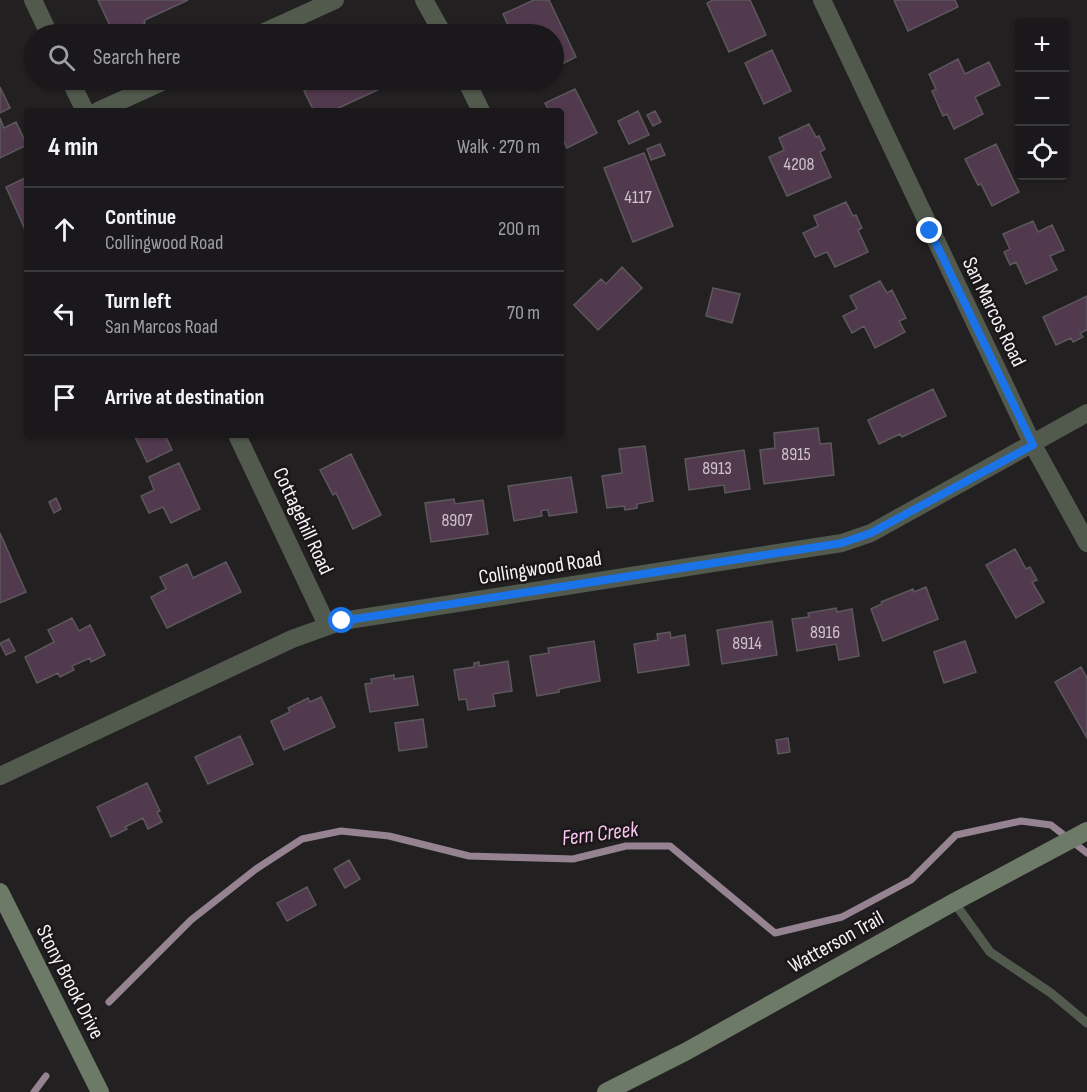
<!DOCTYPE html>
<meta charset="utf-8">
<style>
:root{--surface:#1a181a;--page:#232123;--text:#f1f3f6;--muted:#9fa0a2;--line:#383739}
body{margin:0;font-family:"Sofia Sans Condensed",sans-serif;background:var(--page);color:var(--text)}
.controls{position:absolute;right:18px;top:18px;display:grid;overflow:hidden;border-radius:6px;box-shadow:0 2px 4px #0004}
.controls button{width:54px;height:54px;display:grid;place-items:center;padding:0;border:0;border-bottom:2px solid var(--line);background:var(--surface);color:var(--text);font:30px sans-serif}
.stop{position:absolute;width:18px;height:18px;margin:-14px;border:4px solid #1a73e8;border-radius:50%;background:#fff}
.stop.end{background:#1a73e8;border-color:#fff;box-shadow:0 2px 6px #0008}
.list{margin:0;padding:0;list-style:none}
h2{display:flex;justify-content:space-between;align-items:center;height:78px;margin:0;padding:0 24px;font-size:26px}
h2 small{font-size:20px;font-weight:400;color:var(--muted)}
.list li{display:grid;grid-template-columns:39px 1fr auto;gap:18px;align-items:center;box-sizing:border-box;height:84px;padding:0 24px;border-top:2px solid var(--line)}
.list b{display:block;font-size:22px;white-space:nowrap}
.list p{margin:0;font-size:20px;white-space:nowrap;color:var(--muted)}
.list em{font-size:20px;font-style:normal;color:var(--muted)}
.icon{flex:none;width:33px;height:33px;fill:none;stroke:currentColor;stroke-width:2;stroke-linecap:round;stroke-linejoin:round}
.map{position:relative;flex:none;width:1087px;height:1092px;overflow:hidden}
.search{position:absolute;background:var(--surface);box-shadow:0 2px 4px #0004;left:24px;top:24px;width:540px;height:66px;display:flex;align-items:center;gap:15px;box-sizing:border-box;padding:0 21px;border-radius:33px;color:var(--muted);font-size:22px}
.panel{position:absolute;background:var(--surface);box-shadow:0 2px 4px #0004;left:24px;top:108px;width:540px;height:330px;border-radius:6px}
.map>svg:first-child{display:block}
</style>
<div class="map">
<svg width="1087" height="1092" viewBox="0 0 1087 1092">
<rect width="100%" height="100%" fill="#232022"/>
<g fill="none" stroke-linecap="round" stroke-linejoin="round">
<!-- stream -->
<path stroke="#958392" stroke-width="7" d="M109 1002 191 920 256 869 302 839 341 831 389 836 469 856 573 859 626 846H670L775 933 842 917 911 880 956 835 1021 821 1051 825 1087 853
M34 1092 46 1076"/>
</g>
<!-- building -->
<path fill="#523a4e" stroke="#5c585b" stroke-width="1.5" d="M98 0H188L147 19 144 21 145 23 122 34H114Z
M534 0H549L576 57 554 68V34H512L503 14Z
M713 0H750L766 35 729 52 707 3Z
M894 0H955L958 7 908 31Z
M772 50 791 91 764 104 745 63Z
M958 59 965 74 989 62 1000 85 975 97 983 114 954 129 947 114 943 116 932 91 936 89 929 74Z
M326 80H399L332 111H314L304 91Z
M0 87 10 108 0 113Z
M575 89 597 133 567 148 561 136V111H549L545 103Z
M638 111 649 135 629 144 618 121Z
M655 111 661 122 653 126 647 115Z
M0 118 4 128 16 122 27 145 0 158Z
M809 124 816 137 819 136 825 149 820 152 831 177 787 196 769 157 784 150 779 138Z
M660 144 665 155 651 160 647 149Z
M996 144 1019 192 992 206 981 184 978 185 965 159Z
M644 153 673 226 633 242 604 168Z
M27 177V234L6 187Z
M846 202 853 216 856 215 861 226 862 228 858 230 868 252 835 267 827 252 815 257 803 233 818 226 814 216Z
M1033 221 1038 232 1052 225 1064 250 1050 256 1057 270 1026 284 1016 262 1010 265 1004 252 1010 249 1003 234Z
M622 267 642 288 598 330 574 305 601 279 606 284Z
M880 281 887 293 892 290 906 318 899 321 905 332 875 348 864 326 852 333 843 316 857 309 850 296Z
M713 288 740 294 732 323 706 316Z
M1087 296V330L1080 333 1083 337 1073 342 1071 338 1056 345 1043 317Z
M933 389 946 416 902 437 900 434 879 444 868 420Z
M818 428 820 444 831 443 834 475 764 484 760 450 775 448 774 433Z
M134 435H165L172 450 147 462Z
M645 446 653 501 637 504V508L625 510 624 506 607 508 602 476 622 473 619 449Z
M744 450 750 489 725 493 724 485 689 490 685 459Z
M351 454 381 515 353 529 336 493 333 495 320 470Z
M179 463 200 509 171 523 163 507 149 513 141 496 154 490 149 477Z
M571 477 577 512 549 516 548 510H544L541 511 542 516 514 521 508 486Z
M56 498 61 509 54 513 49 502Z
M454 499 455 504 483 500 488 534 431 542 425 503Z
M0 533 26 592 0 603Z
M1015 549 1026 569 1030 567 1037 580 1032 582 1044 602 1016 618 986 565Z
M226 562 241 592 167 628 151 597 166 589 160 577 187 564 193 578Z
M926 587 938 619 883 641 871 609 882 604 881 602 913 589 914 592Z
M836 608 837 612 852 609 859 656 839 660 836 644 797 651 792 619 809 617 808 613Z
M72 618 79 631 90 625 105 655 91 662 90 658 72 666 74 670 60 677 58 673 37 683 25 657 54 642 48 630Z
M772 621 777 655 722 664 717 630Z
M670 632 671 638 685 635 689 665 638 673 634 644 658 640 657 634Z
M9 639 15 651 6 655 0 643Z
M594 641 600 681 559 689V692L537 696 530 656 549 653 548 648Z
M965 641 976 672 944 683 934 652Z
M508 661 512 691 493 694 495 706 468 710 466 699 459 700 454 670 474 667V663L479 662V666Z
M1081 667 1087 678V738L1055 682Z
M394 675V679L413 676 418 705 370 712 365 684 372 683 371 679Z
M321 697 335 727 284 750 271 721 290 712 288 708 308 698 310 702Z
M423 719 427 747 399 751 395 723Z
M240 736 253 764 208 784 195 757Z
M788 738 790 752 778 754 776 740Z
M147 783 160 811 157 812 162 822 148 829 143 818 125 827 127 829 111 837 97 807Z
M349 860 360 879 345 888 334 869Z
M307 887 316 905 287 921 277 903Z"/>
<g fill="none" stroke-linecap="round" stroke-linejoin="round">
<!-- lane -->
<path stroke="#525a4e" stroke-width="9" d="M954 902 990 952 1051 993 1087 1023"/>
<!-- street -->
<path stroke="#525a4e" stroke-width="18" d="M33 0 49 34
M424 0 443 34
M822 0 1033 445 1087 543
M260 34 335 0
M70 80 85 111
M466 80 481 111
M98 111 166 80
M237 435 327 625
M0 776 292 639 342 621 842 543 871 533 1087 413"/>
<!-- secondary -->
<path stroke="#6e7a68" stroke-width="18" d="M0 892 100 1092
M606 1092 687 1051 954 902 1087 831"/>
</g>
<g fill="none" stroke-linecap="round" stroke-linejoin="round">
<!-- route -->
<path stroke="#1a73e8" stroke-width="8" d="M342 621 842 543 871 533 1033 445 930 231"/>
</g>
<g text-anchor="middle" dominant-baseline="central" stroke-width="5" stroke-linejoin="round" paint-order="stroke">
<!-- number labels -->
<g font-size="18" fill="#cdc5cb">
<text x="799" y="164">4208</text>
<text x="638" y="197">4117</text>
<text x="796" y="454">8915</text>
<text x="717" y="468">8913</text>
<text x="457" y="520">8907</text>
<text x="825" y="632">8916</text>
<text x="747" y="643">8914</text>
</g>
<!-- street labels -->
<g font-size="21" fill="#f6f3f5" stroke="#1a1619">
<text transform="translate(994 312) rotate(64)">San Marcos Road</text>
<text transform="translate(303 521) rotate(65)">Cottagehill Road</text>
<text transform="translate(540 568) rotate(-9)">Collingwood Road</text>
<text transform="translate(836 942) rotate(-29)">Watterson Trail</text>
<text transform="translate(70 982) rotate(63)">Stony Brook Drive</text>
</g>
<!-- water labels -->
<g font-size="22" font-style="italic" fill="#f7c6ee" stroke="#1a1619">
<text transform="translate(600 834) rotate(-7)">Fern Creek</text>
</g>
</g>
</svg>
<div class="controls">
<button>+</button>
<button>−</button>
<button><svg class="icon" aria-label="locate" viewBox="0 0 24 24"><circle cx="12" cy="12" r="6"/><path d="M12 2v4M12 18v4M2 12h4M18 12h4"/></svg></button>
</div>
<div class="stop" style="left:342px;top:621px"></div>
<div class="stop end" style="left:930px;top:231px"></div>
<div class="search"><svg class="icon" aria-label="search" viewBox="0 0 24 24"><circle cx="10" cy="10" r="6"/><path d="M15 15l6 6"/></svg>Search here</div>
<section class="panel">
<h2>4 min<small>Walk · 270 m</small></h2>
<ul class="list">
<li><svg class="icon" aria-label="ahead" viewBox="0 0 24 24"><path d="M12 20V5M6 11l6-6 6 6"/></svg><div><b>Continue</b><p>Collingwood Road</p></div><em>200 m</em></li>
<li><svg class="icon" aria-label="left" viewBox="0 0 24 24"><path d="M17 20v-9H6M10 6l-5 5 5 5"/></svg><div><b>Turn left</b><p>San Marcos Road</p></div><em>70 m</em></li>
<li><svg class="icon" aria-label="arrive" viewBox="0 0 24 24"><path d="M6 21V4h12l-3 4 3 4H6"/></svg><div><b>Arrive at destination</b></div></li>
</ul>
</section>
</div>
